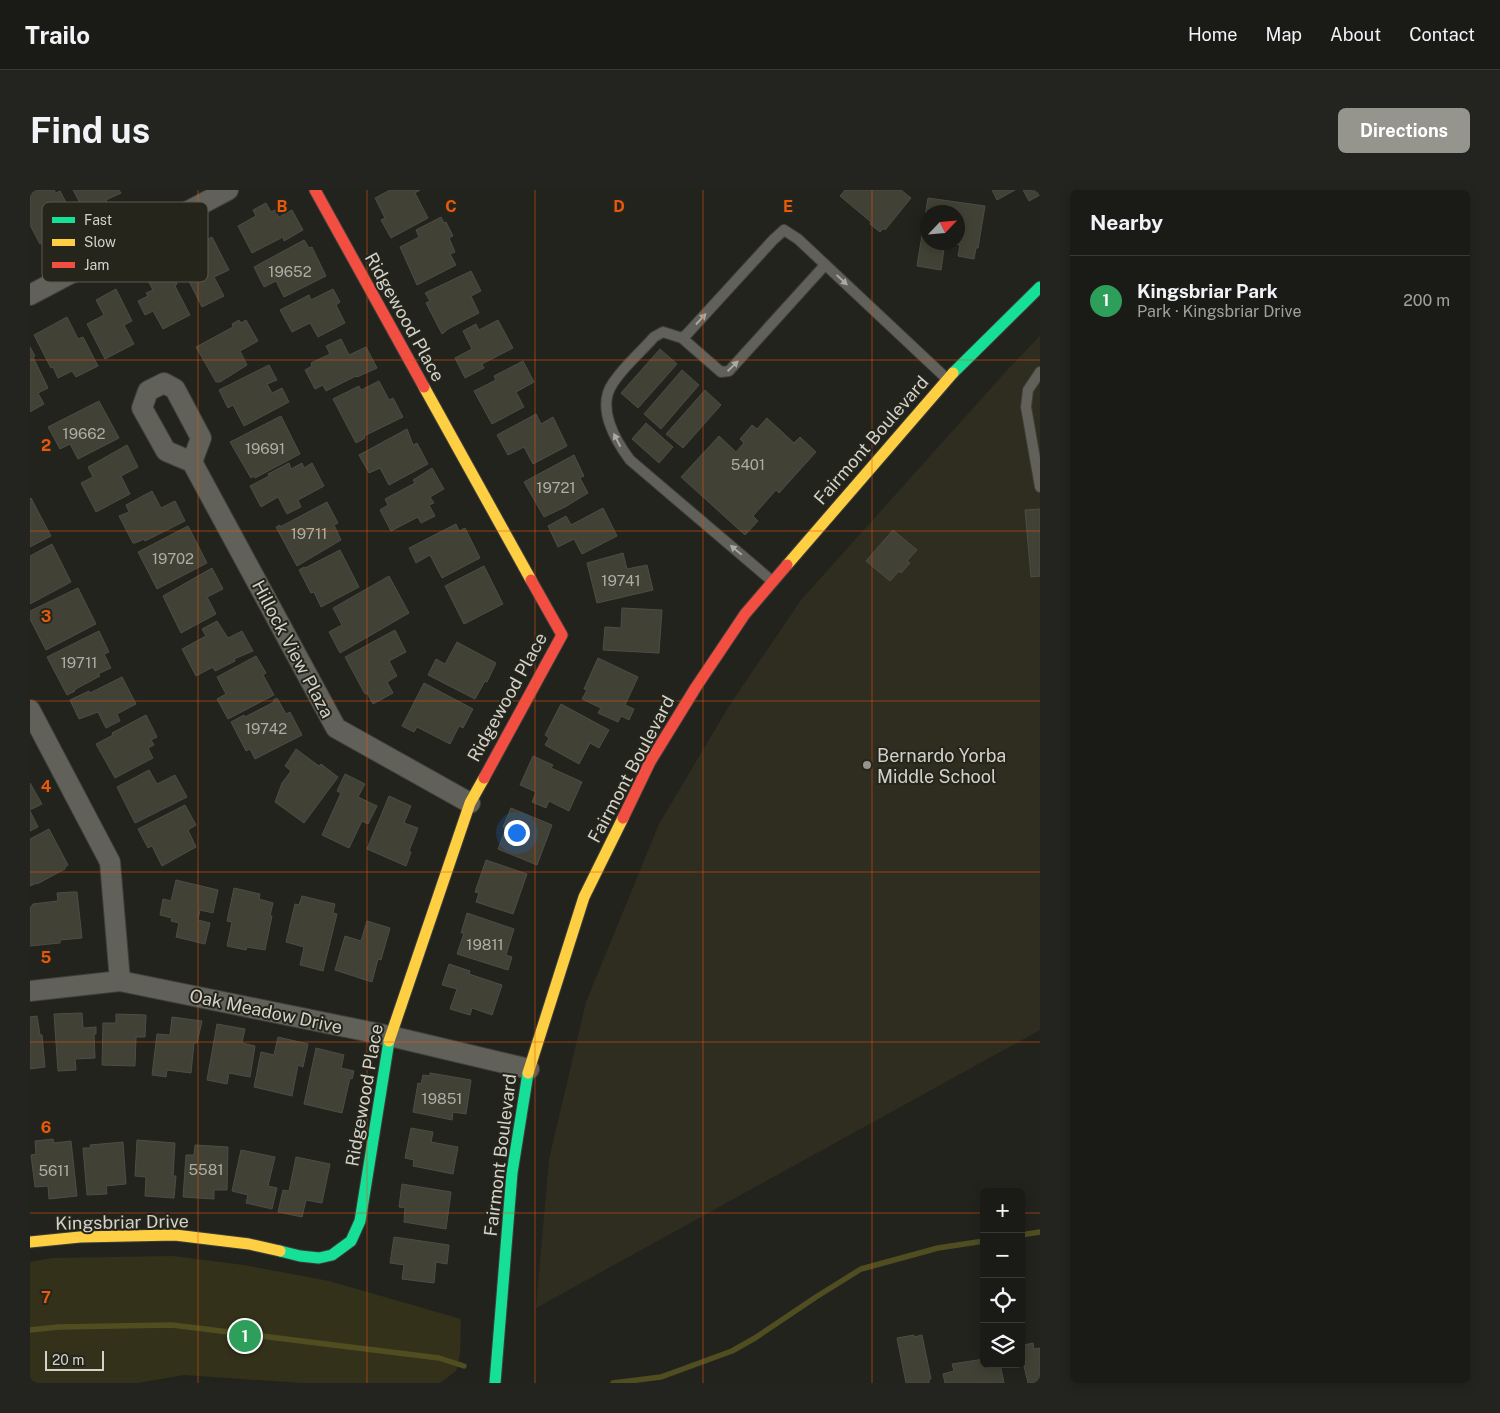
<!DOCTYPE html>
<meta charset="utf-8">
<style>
:root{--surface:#1a1a16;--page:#23231f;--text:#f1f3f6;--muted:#9fa1a1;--line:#383835;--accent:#95958e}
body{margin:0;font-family:"Public Sans",sans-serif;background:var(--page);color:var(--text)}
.controls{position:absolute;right:15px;bottom:15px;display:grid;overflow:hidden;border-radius:8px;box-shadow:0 2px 12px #0003}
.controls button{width:45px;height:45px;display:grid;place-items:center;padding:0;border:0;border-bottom:1px solid var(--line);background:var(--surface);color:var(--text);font:25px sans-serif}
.compass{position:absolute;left:890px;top:15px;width:45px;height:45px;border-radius:50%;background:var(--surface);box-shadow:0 2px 12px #0003;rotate:64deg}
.scale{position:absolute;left:15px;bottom:12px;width:59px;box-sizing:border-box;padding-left:5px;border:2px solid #d2d2cb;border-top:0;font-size:14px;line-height:18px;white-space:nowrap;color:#d2d2cb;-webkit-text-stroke:4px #26251b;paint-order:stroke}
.you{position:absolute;left:486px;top:642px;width:18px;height:18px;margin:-12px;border:4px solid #fff;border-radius:50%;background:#1a73e8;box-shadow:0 0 0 8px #1a73e833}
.badge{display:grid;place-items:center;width:32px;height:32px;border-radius:50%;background:var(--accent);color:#fff;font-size:16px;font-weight:700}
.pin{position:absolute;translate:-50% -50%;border:2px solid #fff;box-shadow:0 1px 5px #0006}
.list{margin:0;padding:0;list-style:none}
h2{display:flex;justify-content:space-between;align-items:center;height:65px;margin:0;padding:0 20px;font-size:21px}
h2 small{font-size:16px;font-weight:400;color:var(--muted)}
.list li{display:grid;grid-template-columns:32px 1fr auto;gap:15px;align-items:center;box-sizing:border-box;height:90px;padding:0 20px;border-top:1px solid var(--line)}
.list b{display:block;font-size:19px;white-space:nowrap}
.list p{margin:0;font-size:16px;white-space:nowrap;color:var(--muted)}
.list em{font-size:16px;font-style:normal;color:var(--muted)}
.icon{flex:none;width:28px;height:28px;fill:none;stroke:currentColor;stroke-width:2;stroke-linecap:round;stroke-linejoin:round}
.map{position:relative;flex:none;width:1010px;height:1193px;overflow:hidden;border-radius:8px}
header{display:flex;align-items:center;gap:30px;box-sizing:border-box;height:70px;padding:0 25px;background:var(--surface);border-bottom:1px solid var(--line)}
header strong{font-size:24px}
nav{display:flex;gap:28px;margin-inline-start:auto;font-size:18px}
.intro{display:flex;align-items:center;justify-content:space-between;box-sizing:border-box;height:120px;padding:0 30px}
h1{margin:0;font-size:35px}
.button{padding:12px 22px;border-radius:8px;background:var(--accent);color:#fff;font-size:18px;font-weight:700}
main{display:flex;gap:30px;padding:0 30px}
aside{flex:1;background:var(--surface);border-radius:8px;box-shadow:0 2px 12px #0003}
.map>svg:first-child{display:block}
</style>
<header>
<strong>Trailo</strong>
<nav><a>Home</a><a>Map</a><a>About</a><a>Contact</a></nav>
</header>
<div class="intro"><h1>Find us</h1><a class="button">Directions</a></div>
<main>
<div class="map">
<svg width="1010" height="1193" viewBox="0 0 1010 1193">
<rect width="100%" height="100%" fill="#23231e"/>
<!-- built -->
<path fill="#2e2d1f" d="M1010 146V840L506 1118 519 969 556 812 629 634 699 516 771 410 979 178Z"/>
<!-- green -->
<path fill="#333119" d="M143 1066 214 1075 299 1091 431 1129 430 1164 426 1181 410 1193H272L154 1185 108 1193H0V1072L22 1068Z"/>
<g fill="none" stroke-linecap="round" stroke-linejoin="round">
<!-- stream -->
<path stroke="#504e21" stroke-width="5.5" d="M991 1045 1010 1042
M0 1140 28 1137 142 1135 409 1168 434 1176
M583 1193 631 1187 702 1161 725 1148 786 1107 831 1079 908 1058 954 1051"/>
</g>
<!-- building -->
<path fill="#414135" stroke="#4d4d48" d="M0 0H24L26 3 30 1 45 29 43 30 45 34 10 54 0 35Z
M43 0H89L91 3 76 10 78 14 57 26Z
M360 0H390L385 3 398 28 361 48 351 30 355 28 345 8Z
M815 0H871L881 8 855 40 854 38 850 42 840 34 841 32 810 6Z
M962 0H985L967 10Z
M993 0H1010V5L999 11Z
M898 8 955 16 948 58H946L944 69 928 66 930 55 916 52H928V22H898V52H915L911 80 887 76Z
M236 13 241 22 245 20 249 27 262 20 273 40 254 51 253 47 222 63 208 36 226 26 223 20Z
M411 27 414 33 416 32 423 46 419 48 425 62 420 64 426 75 387 95 370 57 389 47 386 40Z
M182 47 199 80 184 87 194 106 172 117 154 81 156 80 148 65Z
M274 50 279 58 282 57 296 86 254 107 246 91 234 97 224 77Z
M139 75 147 94 145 96 160 125 133 139 123 121 115 125 108 111 118 106 116 103 123 100 116 87Z
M441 81 451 101 441 106 449 123 416 140V141L412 144 396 113 400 111 395 103Z
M86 99 102 131 94 135 104 154 75 169 57 134 74 125 66 110Z
M303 99 310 112 306 115 315 133 288 147 280 133 262 142 250 120 279 105 281 110Z
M37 127 48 149 53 147 68 176 46 187 42 181 28 188 23 177 21 178 4 145Z
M209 130 211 133 216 130 228 151 210 161 217 175 190 192H186L166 157 203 137 202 134Z
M468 130 483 158 452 174 454 178 435 188 425 168 442 159 433 141 446 134 449 140Z
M311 149 319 165 336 157 347 178 327 187 326 186 296 201 293 195 285 199 275 180 282 176 281 173 300 164 296 156Z
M0 157 5 166 3 167 18 198 8 203 14 214 0 222Z
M630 159 647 174 608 218 591 203Z
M493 171 504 192 486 202 494 217 462 234 444 201 466 190 464 186Z
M239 175 247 190 237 194 242 203 252 198 259 212 214 236 203 215 198 218 189 200Z
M652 180 669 195 631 239 614 224Z
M349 191 359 210 363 208 373 227 334 246 335 248 326 253 303 209 329 196 331 200Z
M675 200 691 215 653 258 636 244Z
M69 211 89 248 48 269 40 254 30 259 18 237Z
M506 224 511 234 523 227 537 256 503 274 494 257 478 265 467 245Z
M251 226 270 264 225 288 224 286 221 288 200 252Z
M737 228 764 253 770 247 786 262 749 303 746 300 723 326 728 331 715 345 651 287 689 246 706 262 714 253 710 249 722 235 727 239Z
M616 233 643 257 629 273 602 249Z
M377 239 383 255 387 253 398 274 359 295 350 278 339 283 329 265Z
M97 255 108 277 91 286 100 304 66 322 51 293 63 287 58 277Z
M544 265 554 286 550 288 558 303 535 317 514 327 494 292Z
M259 273 261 279 272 273 274 278 282 273 294 296 268 310 271 317 257 324 248 307 231 317 220 296 239 286 238 284Z
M402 278 414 299 400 307 404 313 399 315 405 326 391 333 388 327 361 341 350 320 358 315 355 309 385 293 383 290Z
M122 301 131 318 145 311 155 331 115 351 114 349 105 353H103L89 326 99 322 96 315Z
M1 308 21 346 0 357V309Z
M297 312 308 333 304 335 311 350 267 376 246 337 250 335V337Z
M573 318 587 346 552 364 544 349 528 357 518 336 536 326 541 335Z
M1010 319V386L1001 387 995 320Z
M426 334 429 341 435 338 450 368 412 388 400 365 386 373 379 358Z
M158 336 177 373 127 399 108 362Z
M863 340 887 360 877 371 880 373 871 383 869 381 860 391 836 371Z
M22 354 41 392 0 414V366Z
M310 360 329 397 291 417 284 402 281 403 269 380 274 377 275 378Z
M593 363 597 379 617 375 623 400 567 413 557 373Z
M454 376 473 414 434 434 415 396Z
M182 378 193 399 177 407 186 424 151 443 133 406Z
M359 386 379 423 310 463 299 442 312 435 303 418Z
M48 398 66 434 16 460 0 429V421Z
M592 418 632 420 629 463 573 460 575 437 591 438Z
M187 431 198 448 212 441 223 461 204 469 205 471 185 481 183 477 166 486 152 459 176 446 172 439Z
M365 440 376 462 359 471 367 486 357 492 363 503 343 514 337 503 335 504 315 467Z
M69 441 79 462 74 464 81 478 68 484 70 486 44 500 45 501 37 505 17 467Z
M427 452 466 473 457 492 455 491 445 509 398 485 406 469 415 474Z
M226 466 236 483 233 485 244 505 198 529 187 509 196 504 187 487Z
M568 468 608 487 595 515 604 519 599 530 591 526 588 532 568 523 571 518 552 509 557 500 554 499Z
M92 487 106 514 87 524 90 531 76 538 68 522 49 529 40 510 59 501 60 503Z
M394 493 443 519 433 538 429 536 420 554 387 537 384 542 372 536Z
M247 508 256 524 260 522 272 545 225 569 220 559 216 561 201 532 214 525 215 527 244 512 243 510Z
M531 514 579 540 569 558 560 553 549 574 515 555 519 548 515 545Z
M116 525 127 547 121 550 124 555 118 558 123 568 85 588 66 554 83 545 82 543Z
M266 559 289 576 291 574 308 587 274 633 245 612 252 593 261 581 255 576Z
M503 566 523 575 521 578 552 592 539 621 519 611 516 618 502 612 506 602 490 595Z
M119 580 127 594 145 585 157 607 105 633 87 597Z
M315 584 335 594 328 607 347 616 338 634 332 631 319 658 292 645 311 603 307 601Z
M0 593 12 614 0 620Z
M359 606 381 616 374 633 388 638 379 661 381 662 376 676 337 659Z
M155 615 166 635 158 640 166 657 132 676 122 656 118 658 108 639Z
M481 618 522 635 507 675 468 659 476 638 473 637Z
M0 621 8 637 0 641Z
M19 639 38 675 35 677V679L7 694V693L0 696V649Z
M456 670 497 684 483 724 446 712 449 703 445 702Z
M146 690 188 700 183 723 170 720 168 730 180 733 175 754 146 747 149 733 141 731 142 728 130 725 133 709 141 711Z
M204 698 230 704 229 709 243 713 240 726H242L235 760 217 757 216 760 197 756 202 732 197 731Z
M41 702H47L52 748 30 750V753L0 756V718L3 714 28 711 27 703Z
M272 706 305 714 303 723 307 724 293 781 270 775 274 757 256 752 265 714 269 715Z
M437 723 484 739 476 765 482 767 478 780 427 764 434 743H431Z
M337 731 360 738 351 770 348 769 342 792 305 780 315 746 331 751Z
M419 774 440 781 439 784 472 795 462 825 442 818 440 825 420 819 427 799 412 795Z
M52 823 53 838 66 837V844H64L65 868 45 869 46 880 28 881 24 824Z
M86 824 116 825 115 847H106L105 876 72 875 73 833H86Z
M7 826 10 845H12L15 877 0 879V827Z
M142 827 172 831 167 853H164L161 883 137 880 136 887 122 885 127 844 140 845Z
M187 834 215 839 212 853 225 856 220 887 199 883 197 894 177 890Z
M248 847 278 854 273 877 268 875 262 906 224 897 231 862 244 865Z
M286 858 314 865 311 878 324 881 322 889 320 888 312 923 274 914Z
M400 883 441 890 436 924 423 922 422 930 383 922 388 893 391 894 393 885 400 886Z
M381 938 403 942 401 952 428 957 423 984 383 976 384 970 375 968Z
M23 949 24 953 41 951 47 1006 19 1009 18 996 5 997 1 965 6 964 5 951Z
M107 950 145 953 143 986H146L144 1008 115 1006 116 987 105 986Z
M93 952 96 994 76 996 77 1004 57 1005 53 958H61L60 955Z
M165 955 198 957 197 1000H184V1009L153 1007 156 965H164Z
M211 960 245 967 238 996 247 998 242 1019 216 1013 218 1005 202 1001Z
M266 967 300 974 292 1013 276 1010 272 1027 248 1022 253 1000 259 1001Z
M372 994 421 1002 416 1039 374 1032 375 1018 369 1017Z
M364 1047 419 1055 417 1074 406 1072 404 1093 372 1089 374 1075 360 1073Z
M884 1145V1147L892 1145 901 1189H899V1193H876L867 1148Z
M1003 1153 1004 1159 1010 1158V1193H998L994 1176 996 1175 993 1161H995L994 1155Z
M954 1169V1174H970L974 1193H915L913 1184 924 1181 922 1174Z"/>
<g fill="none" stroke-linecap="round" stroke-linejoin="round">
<defs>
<path id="lane" d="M652 148 691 182 699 181 795 75
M1010 297 996 217 998 200 1010 182
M742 391 600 270C585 250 566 217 583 193 594 176 611 162 624 147L633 142 652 148 657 144 743 50 754 40 768 49 916 188"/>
<path id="street" d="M0 105 198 0
M162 272 136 261 112 218 118 201 134 193 145 199 171 248 162 272 306 538 440 613
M0 520 80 672 90 791
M0 801 90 791 360 846 499 879"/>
<path id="fast" d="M923 183 1010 97
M250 1061 270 1066 289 1068 302 1065 321 1051 330 1031 359 851
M465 1193 482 983 498 883"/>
<path id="slow" d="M394 197 501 390
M757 375 923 183
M359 851 440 613 454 588
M498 883 554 707 593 628
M0 1052 50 1047 145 1045 219 1054 250 1061"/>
<path id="jam" d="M285 0 394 197
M454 588 532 445 501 390
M593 628 620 572 666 497 715 424 757 375"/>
</defs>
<!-- lane casing -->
<use href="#lane" stroke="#3e3e3b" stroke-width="12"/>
<!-- street casing -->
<use href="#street" stroke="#3e3e3b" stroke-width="22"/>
<!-- fast casing -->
<use href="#fast" stroke="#3e3e3b" stroke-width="13"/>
<!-- slow casing -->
<use href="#slow" stroke="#3e3e3b" stroke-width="13"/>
<!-- jam casing -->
<use href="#jam" stroke="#3e3e3b" stroke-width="13"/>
<!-- lane -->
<use href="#lane" stroke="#61615a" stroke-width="10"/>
<!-- street -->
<use href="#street" stroke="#61615a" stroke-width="20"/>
<!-- fast -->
<use href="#fast" stroke="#16e098" stroke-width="11"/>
<!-- slow -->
<use href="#slow" stroke="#ffcf43" stroke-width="11"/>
<!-- jam -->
<use href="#jam" stroke="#f24e42" stroke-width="11"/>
</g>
<!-- one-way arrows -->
<defs><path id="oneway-solid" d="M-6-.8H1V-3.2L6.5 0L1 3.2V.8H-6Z" transform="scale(1.25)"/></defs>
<g fill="#aaaaa3">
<use href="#oneway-solid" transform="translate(812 90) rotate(43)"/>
<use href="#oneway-solid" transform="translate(671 129) rotate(-47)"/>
<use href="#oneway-solid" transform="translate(703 176) rotate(-44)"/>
<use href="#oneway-solid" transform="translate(587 250) rotate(-117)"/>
<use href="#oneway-solid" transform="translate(706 360) rotate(-140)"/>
</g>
<!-- grid -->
<path fill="none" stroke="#e8590c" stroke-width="1" stroke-opacity="0.55" d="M168 0V1193M337 0V1193M505 0V1193M673 0V1193M842 0V1193M0 170H1010M0 341H1010M0 511H1010M0 682H1010M0 852H1010M0 1023H954M991 1023H1010"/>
<!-- markers -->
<circle fill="#95958e" stroke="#26251b" stroke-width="2" cx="837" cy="575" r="5"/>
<g text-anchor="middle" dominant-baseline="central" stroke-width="4" stroke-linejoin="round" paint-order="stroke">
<!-- number labels -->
<g font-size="15" fill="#aeaea6">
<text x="260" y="81">19652</text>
<text x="54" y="243">19662</text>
<text x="235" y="258">19691</text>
<text x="718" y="274">5401</text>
<text x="526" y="297">19721</text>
<text x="279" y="343">19711</text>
<text x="143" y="368">19702</text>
<text x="591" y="390">19741</text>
<text x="49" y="472">19711</text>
<text x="236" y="538">19742</text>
<text x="455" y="754">19811</text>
<text x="412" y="908">19851</text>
<text x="176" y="979">5581</text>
<text x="24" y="980">5611</text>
</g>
<!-- street labels -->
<g font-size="18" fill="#d2d2cb" stroke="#26251b">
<text transform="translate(375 127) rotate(61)">Ridgewood Place</text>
<text transform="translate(841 250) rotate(-49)">Fairmont Boulevard</text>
<text transform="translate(263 459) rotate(62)">Hillock View Plaza</text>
<text transform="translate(477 507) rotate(-61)">Ridgewood Place</text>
<text transform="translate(601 579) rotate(-62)">Fairmont Boulevard</text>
<text transform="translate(236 821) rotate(12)">Oak Meadow Drive</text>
<text transform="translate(334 905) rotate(-80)">Ridgewood Place</text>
<text transform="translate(470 965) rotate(-83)">Fairmont Boulevard</text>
<text transform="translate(92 1032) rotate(-1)">Kingsbriar Drive</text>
</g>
<!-- poi labels -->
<g font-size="18" fill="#d2d2cb" stroke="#26251b" text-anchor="start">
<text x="847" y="565">Bernardo Yorba<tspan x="847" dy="21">Middle School</tspan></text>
</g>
</g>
<!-- legend -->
<rect x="12" y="12" width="166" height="80" rx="8" fill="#26251b" stroke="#5a5950" stroke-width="1"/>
<rect x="22" y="27" width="23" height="6" fill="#16e098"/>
<rect x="22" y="49" width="23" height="7" fill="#ffcf43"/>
<rect x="22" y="72" width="23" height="6" fill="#f24e42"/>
<g font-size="14" fill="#d2d2cb">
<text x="54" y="35">Fast</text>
<text x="54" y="57">Slow</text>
<text x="54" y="80">Jam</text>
</g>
<g font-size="16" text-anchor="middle" font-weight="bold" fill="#e8590c" stroke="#26251b" stroke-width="4" stroke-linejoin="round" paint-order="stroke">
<text x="252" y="22">B</text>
<text x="421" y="22">C</text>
<text x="589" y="22">D</text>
<text x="758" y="22">E</text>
<text x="16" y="261">2</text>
<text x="16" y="432">3</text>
<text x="16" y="602">4</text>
<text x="16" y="773">5</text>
<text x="16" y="943">6</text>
<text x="16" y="1113">7</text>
</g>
</svg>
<div class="controls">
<button>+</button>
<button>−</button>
<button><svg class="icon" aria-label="locate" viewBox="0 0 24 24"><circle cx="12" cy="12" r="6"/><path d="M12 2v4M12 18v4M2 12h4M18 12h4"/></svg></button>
<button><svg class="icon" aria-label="layers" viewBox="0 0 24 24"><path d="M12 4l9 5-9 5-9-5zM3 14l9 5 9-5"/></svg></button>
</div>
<svg class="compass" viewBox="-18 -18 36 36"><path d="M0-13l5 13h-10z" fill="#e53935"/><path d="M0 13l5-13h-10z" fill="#9fa1a1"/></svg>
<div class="scale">20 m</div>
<div class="you"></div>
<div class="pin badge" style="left:215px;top:1146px;background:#2e9e5b">1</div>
</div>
<aside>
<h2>Nearby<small></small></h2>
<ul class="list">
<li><span class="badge" style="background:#2e9e5b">1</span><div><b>Kingsbriar Park</b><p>Park · Kingsbriar Drive</p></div><em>200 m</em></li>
</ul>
</aside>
</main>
